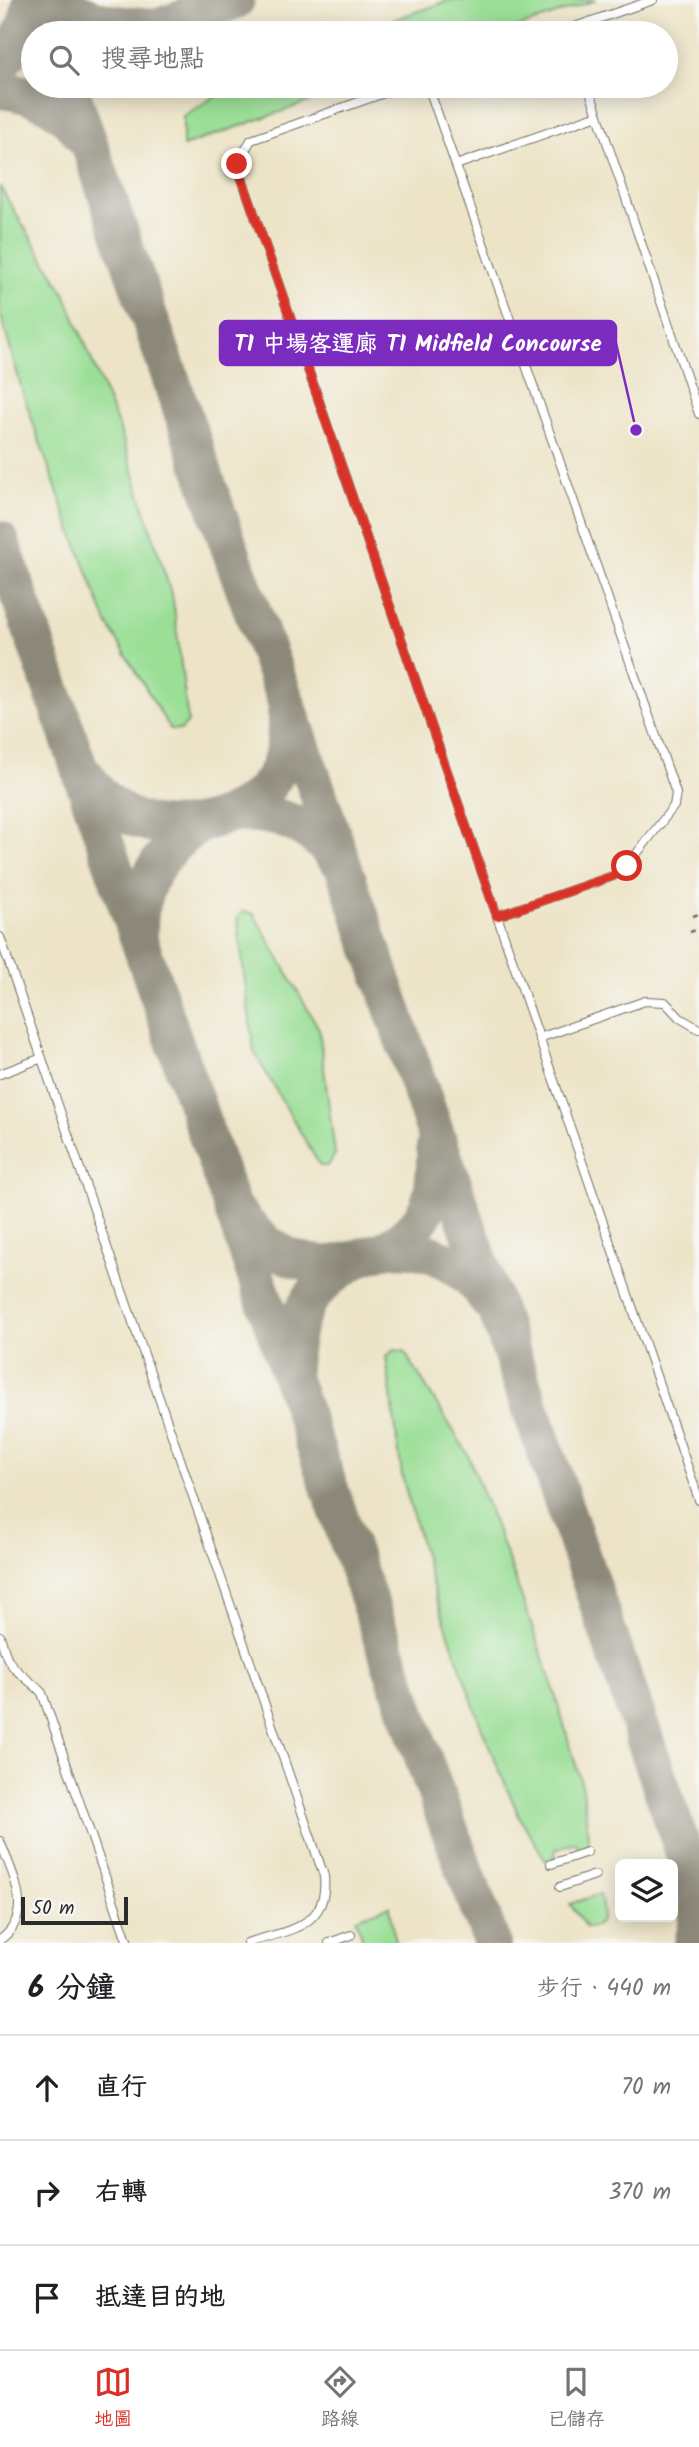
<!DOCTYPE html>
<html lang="zh-TW">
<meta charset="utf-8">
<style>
:root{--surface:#fff;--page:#f6f6f6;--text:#202124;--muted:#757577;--line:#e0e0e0;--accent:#d93025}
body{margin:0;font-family:Kalam,"LXGW WenKai TC",sans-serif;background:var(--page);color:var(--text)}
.controls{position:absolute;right:21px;bottom:21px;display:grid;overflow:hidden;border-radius:10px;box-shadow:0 4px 18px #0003}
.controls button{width:63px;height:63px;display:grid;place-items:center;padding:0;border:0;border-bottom:2px solid var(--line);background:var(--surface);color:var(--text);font:35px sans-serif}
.scale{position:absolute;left:21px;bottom:18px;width:107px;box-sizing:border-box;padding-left:7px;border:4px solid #2b2b2b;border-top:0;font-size:19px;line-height:24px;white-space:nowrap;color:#2b2b2b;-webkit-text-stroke:5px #f6f6f2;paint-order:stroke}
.stop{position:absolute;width:21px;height:21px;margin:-16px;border:5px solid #d93025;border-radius:50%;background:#fff}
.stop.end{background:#d93025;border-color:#fff;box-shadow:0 2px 7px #0008}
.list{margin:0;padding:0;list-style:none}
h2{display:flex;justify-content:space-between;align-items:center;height:91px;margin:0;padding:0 28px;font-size:30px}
h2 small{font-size:23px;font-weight:400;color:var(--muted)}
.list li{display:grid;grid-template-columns:46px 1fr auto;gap:21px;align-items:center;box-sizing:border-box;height:105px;padding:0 28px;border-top:2px solid var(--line)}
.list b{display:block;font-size:26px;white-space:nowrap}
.list em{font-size:23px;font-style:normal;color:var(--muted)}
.icon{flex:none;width:38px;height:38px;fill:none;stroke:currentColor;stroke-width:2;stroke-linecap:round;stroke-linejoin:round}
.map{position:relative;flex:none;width:699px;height:1943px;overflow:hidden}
.search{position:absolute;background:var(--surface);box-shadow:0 4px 18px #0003;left:21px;right:21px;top:21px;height:77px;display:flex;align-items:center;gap:18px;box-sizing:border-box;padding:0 24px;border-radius:38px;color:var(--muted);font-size:26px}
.sheet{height:406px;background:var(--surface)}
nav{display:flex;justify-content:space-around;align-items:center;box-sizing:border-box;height:98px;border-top:2px solid var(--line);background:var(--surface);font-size:19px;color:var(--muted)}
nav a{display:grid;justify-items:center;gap:4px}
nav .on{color:var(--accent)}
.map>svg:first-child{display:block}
</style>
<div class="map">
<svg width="699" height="1943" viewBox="0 0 699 1943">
<rect width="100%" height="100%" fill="#f6f6f2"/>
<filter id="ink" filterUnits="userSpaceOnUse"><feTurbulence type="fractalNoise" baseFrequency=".0143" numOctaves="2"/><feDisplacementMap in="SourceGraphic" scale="14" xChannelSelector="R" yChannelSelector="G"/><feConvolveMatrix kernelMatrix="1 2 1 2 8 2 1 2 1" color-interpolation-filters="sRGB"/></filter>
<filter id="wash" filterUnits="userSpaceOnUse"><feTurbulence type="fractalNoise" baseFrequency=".00686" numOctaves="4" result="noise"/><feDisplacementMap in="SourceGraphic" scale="28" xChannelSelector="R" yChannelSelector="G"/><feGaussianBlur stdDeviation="1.57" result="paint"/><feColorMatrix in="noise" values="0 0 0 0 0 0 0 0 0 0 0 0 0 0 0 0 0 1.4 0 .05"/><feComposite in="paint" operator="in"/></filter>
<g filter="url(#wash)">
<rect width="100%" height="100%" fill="#ede4c7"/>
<!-- green -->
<path fill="#9bdf97" stroke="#638561" stroke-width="2" d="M450 0H596L502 33H356Z
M232 86H354L183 146V116Z
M0 187 65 294 120 430 173 600 188 722 181 730 170 729 107 623 67 519 23 394 0 312Z
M243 911 254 914 319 1029 335 1154 328 1166H320L254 1052 237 917Z
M394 1350 404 1351 467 1453 512 1570 552 1684 583 1789 589 1846 579 1848 575 1842 555 1849 556 1857 546 1861 519 1816 482 1729 436 1597 402 1476 386 1357Z
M600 1894C603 1911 608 1927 586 1928L570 1904Z
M390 1906 395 1943H364L356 1918Z"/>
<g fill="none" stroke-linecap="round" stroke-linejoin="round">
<!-- taxiway -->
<path stroke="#8c8879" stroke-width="38" d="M58 0C88 24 121 25 158 28
M142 33 236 0
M0 64C17 46 29 25 31 0
M69 86 238 572 292 718 699 1896
M0 90C35 93 65 109 84 138
M0 540 431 1780 492 1943
M87 777C118 825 167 835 219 818 244 809 264 796 277 772 286 754 286 734 286 714
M235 813C283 813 308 824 339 861
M139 932C138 884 161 849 200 824
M238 1214C261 1243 289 1265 328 1264 348 1264 366 1254 385 1250 426 1242 468 1267 489 1302
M384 1250C430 1224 436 1198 435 1147
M292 1369C293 1314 309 1288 356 1260
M693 1943 698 1919 696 1889"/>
</g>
</g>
<g filter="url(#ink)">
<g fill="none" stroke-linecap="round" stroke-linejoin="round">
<defs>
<path id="service" d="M557 33 653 0
M404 86 251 140 237 164 699 1500
M428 86 676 793 674 806 627 866 613 876 497 916
M588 86 699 414
M456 165 598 115
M0 937 324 1876C329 1928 287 1930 247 1943
M539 1038 645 1001 665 1002 680 1018 699 1029
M0 1074 42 1058
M0 1636C3 1644 4 1652 8 1659 14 1672 32 1681 42 1693L128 1943
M0 1841C12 1874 36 1914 0 1940
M551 1864 587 1852
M560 1887 595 1875
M329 1943 351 1935"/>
</defs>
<!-- service casing -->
<use href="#service" stroke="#6f6c62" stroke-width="10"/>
<!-- path -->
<path stroke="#6f6c62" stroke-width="2.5" stroke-dasharray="5 5" stroke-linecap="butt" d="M693 916 699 914
M690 932 699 929"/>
<!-- service -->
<use href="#service" stroke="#fff" stroke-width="8"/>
</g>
</g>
<g fill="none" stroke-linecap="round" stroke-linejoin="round" filter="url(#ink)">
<!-- route -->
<path stroke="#d93025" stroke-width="9" d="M237 164 497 916 613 876 627 866"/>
</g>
<!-- callouts -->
<path fill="none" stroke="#7b2cbf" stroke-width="2.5" d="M636 430L616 343"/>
<circle fill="#7b2cbf" stroke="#f6f6f2" stroke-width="2.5" cx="636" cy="430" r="7"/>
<rect fill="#7b2cbf" stroke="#7b2cbf" stroke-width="2.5" x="220" y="321" width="396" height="44" rx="7"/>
<g font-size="23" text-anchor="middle" font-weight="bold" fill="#fff">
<text x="418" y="351">T1 中場客運廊 T1 Midfield Concourse</text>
</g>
</svg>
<div class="controls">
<button><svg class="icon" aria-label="layers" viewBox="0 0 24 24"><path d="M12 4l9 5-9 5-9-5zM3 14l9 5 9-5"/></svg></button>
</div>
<div class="scale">50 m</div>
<div class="stop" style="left:627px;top:866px"></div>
<div class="stop end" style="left:237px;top:164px"></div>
<div class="search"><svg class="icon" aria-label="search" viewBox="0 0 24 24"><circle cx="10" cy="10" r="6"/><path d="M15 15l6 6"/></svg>搜尋地點</div>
</div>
<section class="sheet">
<h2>6 分鐘<small>步行 · 440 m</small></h2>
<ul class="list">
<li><svg class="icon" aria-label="ahead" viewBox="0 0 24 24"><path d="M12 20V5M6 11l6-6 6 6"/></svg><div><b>直行</b></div><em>70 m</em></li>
<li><svg class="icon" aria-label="right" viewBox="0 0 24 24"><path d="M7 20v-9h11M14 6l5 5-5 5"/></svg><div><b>右轉</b></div><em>370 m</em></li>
<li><svg class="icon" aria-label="arrive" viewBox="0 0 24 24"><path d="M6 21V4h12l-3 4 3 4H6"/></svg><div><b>抵達目的地</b></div></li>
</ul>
</section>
<nav>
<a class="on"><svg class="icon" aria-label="map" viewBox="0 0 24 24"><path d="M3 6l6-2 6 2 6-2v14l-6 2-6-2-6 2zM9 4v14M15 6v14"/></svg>地圖</a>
<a><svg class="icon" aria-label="directions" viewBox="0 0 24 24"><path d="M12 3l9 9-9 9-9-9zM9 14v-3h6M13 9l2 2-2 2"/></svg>路線</a>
<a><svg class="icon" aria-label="saved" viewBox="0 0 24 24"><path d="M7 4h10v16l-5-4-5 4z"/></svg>已儲存</a>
</nav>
